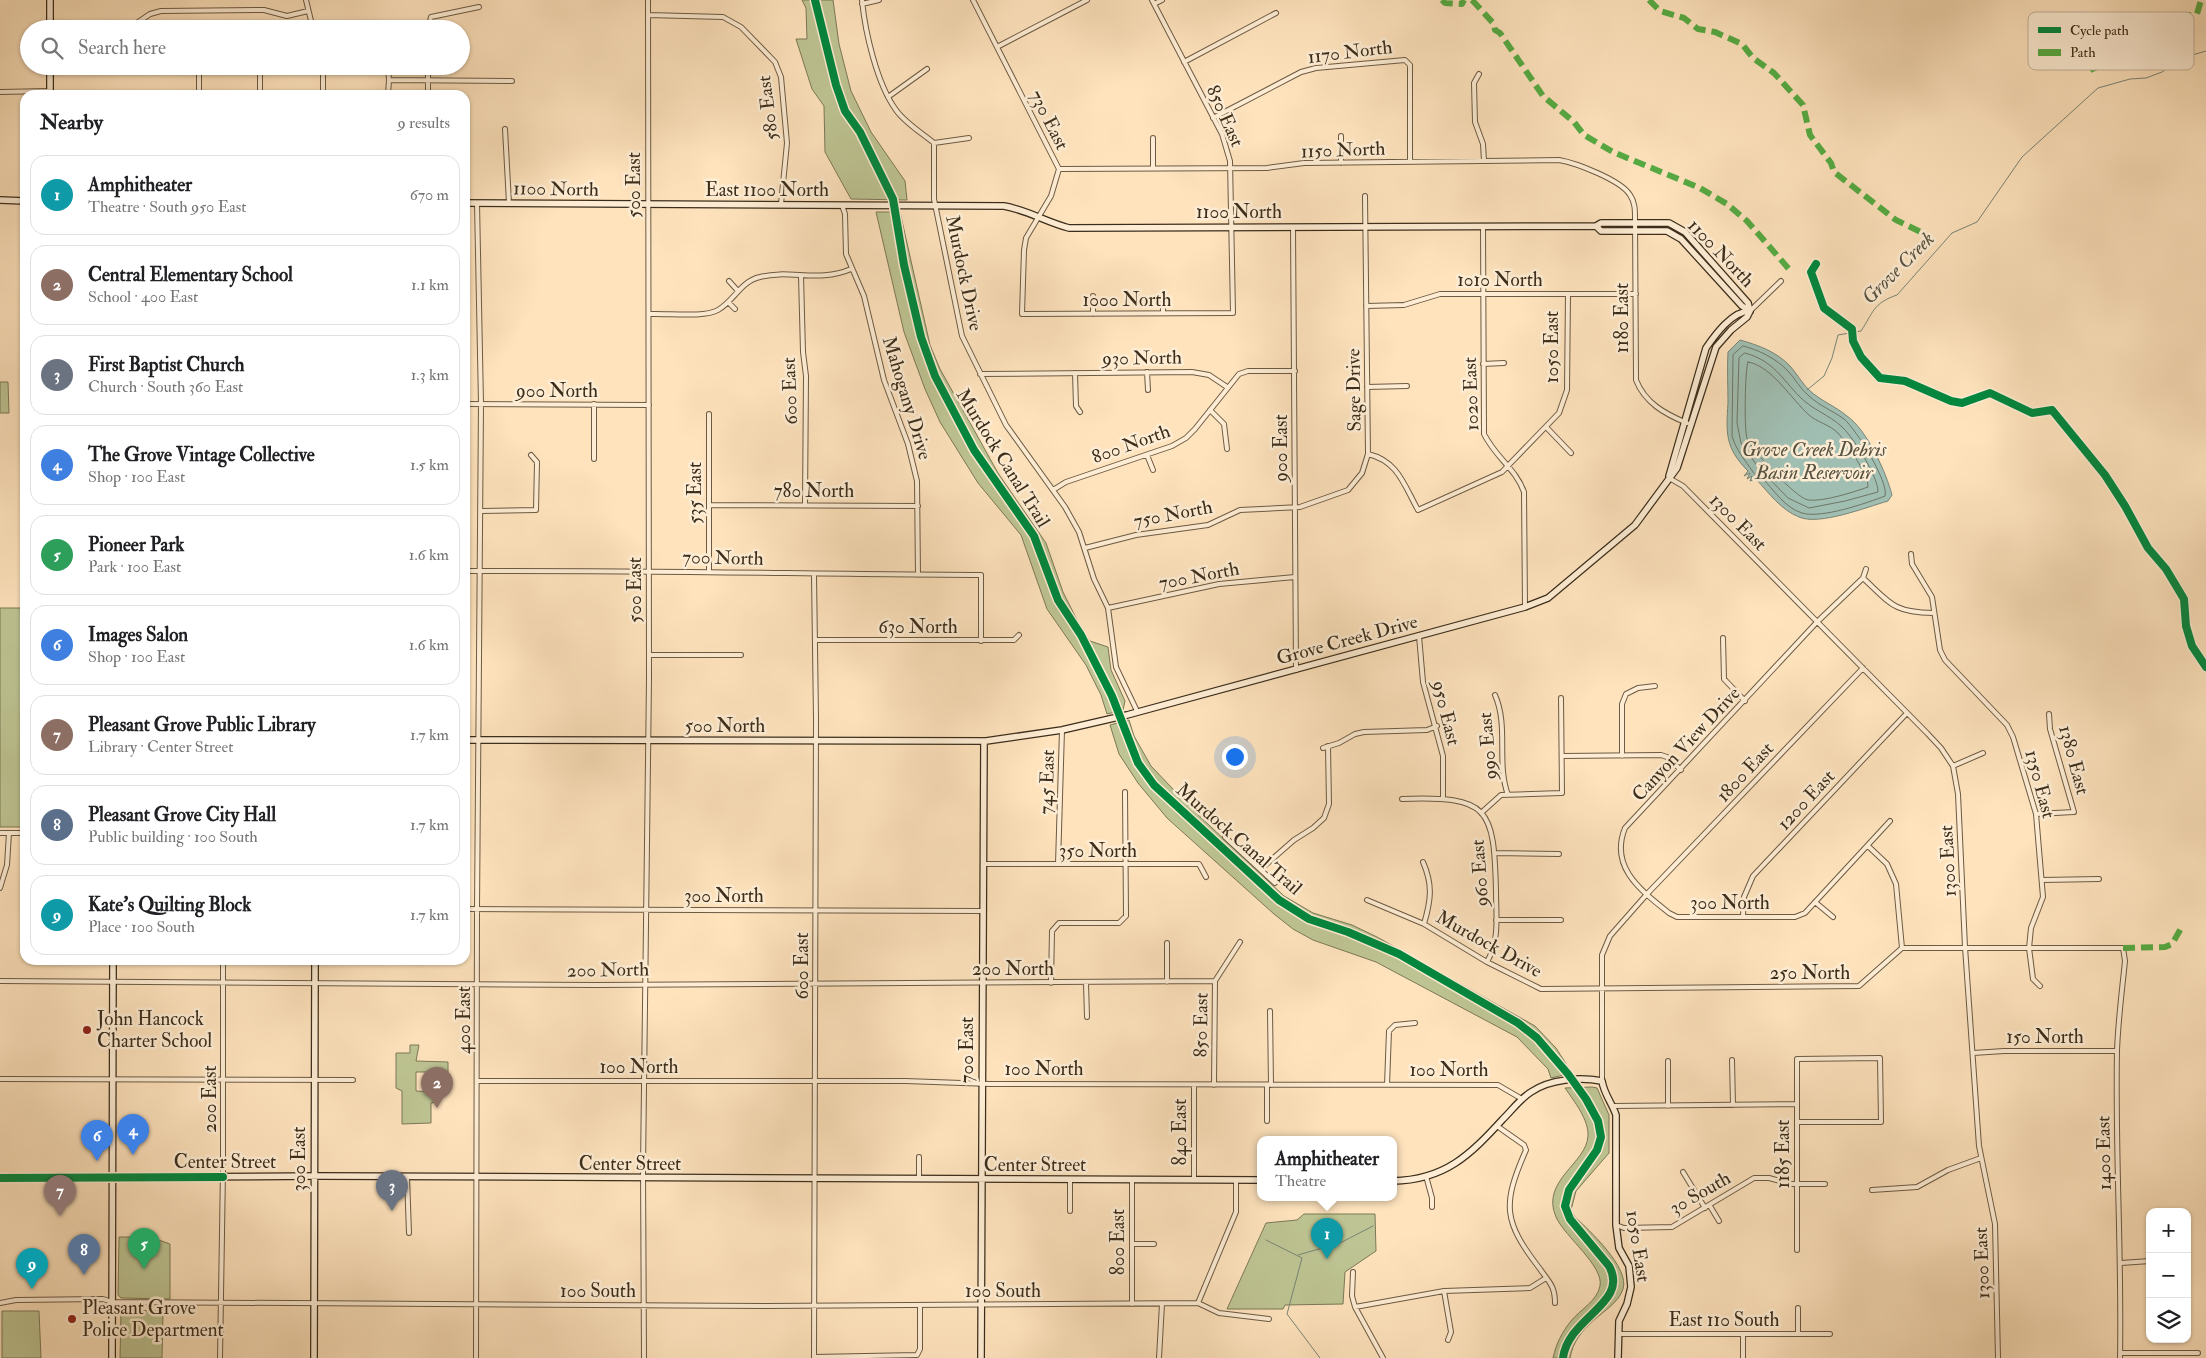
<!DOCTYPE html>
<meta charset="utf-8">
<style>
:root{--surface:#fff;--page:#f6f6f6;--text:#202124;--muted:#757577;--line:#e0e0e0;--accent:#8f2418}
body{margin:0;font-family:"IM FELL Double Pica",serif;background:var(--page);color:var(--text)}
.controls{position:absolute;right:15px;bottom:15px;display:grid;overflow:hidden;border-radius:10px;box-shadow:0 1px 4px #0004}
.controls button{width:45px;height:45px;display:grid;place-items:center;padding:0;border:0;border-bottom:1px solid var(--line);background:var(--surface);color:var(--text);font:25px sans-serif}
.you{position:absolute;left:1234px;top:756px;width:18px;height:18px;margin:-12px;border:4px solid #fff;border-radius:50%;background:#1a73e8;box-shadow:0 0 0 8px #1a73e833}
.badge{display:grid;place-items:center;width:32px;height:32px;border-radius:50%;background:var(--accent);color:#fff;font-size:16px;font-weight:700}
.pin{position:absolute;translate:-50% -41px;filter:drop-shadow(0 1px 2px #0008)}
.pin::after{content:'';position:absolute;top:26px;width:18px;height:15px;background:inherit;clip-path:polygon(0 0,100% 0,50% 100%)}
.popup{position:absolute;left:1257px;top:1136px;width:140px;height:65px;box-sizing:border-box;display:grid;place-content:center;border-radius:10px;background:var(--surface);filter:drop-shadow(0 1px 4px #0005);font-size:16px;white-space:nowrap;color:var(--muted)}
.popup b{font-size:19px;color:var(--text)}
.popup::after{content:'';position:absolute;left:50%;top:100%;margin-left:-10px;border:10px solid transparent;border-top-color:var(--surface)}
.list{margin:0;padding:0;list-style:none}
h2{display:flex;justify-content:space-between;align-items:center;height:65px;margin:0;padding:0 20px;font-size:21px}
h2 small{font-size:16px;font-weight:400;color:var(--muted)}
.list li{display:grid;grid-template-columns:32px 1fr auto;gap:15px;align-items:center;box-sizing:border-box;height:80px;margin:0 10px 10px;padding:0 10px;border:1px solid var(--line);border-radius:15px}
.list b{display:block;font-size:19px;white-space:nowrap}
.list p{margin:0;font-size:16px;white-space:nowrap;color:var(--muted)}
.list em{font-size:16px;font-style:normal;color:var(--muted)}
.icon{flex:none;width:28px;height:28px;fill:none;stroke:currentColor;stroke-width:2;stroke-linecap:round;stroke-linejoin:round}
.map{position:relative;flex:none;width:2206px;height:1358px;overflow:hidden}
.search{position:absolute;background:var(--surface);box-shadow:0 1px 4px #0004;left:20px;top:20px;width:450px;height:55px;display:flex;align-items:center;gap:12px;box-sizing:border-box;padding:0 18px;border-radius:28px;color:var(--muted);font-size:19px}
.panel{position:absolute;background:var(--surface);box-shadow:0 1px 4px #0004;left:20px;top:90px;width:450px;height:875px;border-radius:15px}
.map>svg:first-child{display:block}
</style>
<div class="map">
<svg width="2206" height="1358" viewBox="0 0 2206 1358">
<rect width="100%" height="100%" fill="#fee3bd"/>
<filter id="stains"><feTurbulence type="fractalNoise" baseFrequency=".004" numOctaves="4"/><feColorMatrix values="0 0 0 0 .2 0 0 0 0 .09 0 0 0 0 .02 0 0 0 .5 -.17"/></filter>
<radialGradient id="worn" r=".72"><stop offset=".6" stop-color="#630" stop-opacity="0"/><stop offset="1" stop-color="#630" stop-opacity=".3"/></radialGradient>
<!-- green -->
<path fill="#bec493" stroke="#7c7857" d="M802 0H833L839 44 851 91 871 132 905 181 907 200 851 199 825 152 824 106 812 89 796 39H807L806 8Z
M876 212H900L930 345 940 369 998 473 1046 543 1063 592 1078 622 1090 641 1108 647 1111 670 1125 701 1123 710 1107 714 1101 695 1086 665 1047 609 1021 535 978 483 940 422 925 389 904 332Z
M0 382H8L9 413H0Z
M0 608H25V827H0Z
M1129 720 1134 736 1151 766 1192 809 1284 896 1313 913 1352 925 1377 937 1535 1026 1556 1048 1572 1073 1551 1078 1548 1069 1517 1037 1376 962 1313 940 1293 929 1274 914 1167 818 1138 783 1119 754 1110 725Z
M410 1045H419L416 1061 448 1062V1072H416V1091L433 1092 438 1102 431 1103V1123L402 1124V1091L396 1088V1053H410Z
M1592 1087 1597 1088 1609 1115V1153L1576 1191 1571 1210 1575 1217C1589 1230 1630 1268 1623 1289 1619 1302 1604 1311 1594 1320 1582 1331 1573 1341 1570 1358H1553C1556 1344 1562 1332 1571 1321 1581 1309 1597 1301 1600 1286 1604 1266 1565 1237 1556 1217 1540 1181 1587 1163 1588 1136 1589 1120 1574 1101 1565 1088Z
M1304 1214H1375L1376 1251 1345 1272 1343 1304 1285 1305 1283 1309H1227L1266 1223 1297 1220Z
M119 1237H150L170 1244V1299L121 1298 118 1295Z
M121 1310 163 1311 162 1358H120Z
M2 1311H39L41 1358H2Z"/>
<!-- water -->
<path fill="#a0beb2" stroke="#788476" d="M1740 340C1758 345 1777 352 1790 366 1797 374 1802 383 1809 390 1821 401 1835 406 1847 416 1867 430 1886 472 1892 495L1888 501C1867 507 1819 526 1799 517 1781 510 1769 493 1756 479L1750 481 1752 476 1747 479 1750 473 1744 476 1748 471C1725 448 1726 433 1728 403 1728 386 1727 369 1728 352Z"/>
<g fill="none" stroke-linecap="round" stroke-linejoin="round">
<!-- shore -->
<path stroke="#6e7666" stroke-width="1" d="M1743 346C1759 350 1775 358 1787 370 1795 378 1800 389 1809 396 1820 406 1833 411 1844 419 1856 429 1889 482 1885 496 1867 503 1821 519 1802 513 1785 508 1774 490 1762 478 1759 475 1754 475 1753 472 1745 460 1736 450 1732 436L1733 355Z
M1745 353C1774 361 1781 378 1800 397 1813 410 1829 415 1841 426 1852 435 1879 478 1878 492L1845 501 1809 508 1788 498 1758 467 1741 443 1737 423 1739 358Z
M1748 362C1772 366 1791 399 1809 415 1817 422 1830 425 1838 433 1846 442 1869 476 1868 487 1854 492 1823 502 1808 500 1796 498 1751 450 1747 438 1744 431 1745 367 1748 362Z"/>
<!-- stream -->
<path stroke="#788476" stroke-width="1" d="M1807 390 1824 376 1832 358 1838 335 1861 331C1873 313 1873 303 1897 295L1952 233 1977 222 2022 157 2098 88 2130 79 2146 78 2162 72 2179 59 2206 51
M1266 1240 1302 1258 1287 1314 1320 1358
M1298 1255 1340 1243 1373 1226"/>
<defs>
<path id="street" d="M306 0 313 29
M862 0C865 32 877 84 896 110 905 123 922 133 934 143V199L962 336 1006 425 1065 507 1079 532 1094 579 1108 608 1116 667 1137 711
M973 0 1059 169 1051 196 1026 238 1024 250 1022 314 1233 313 1230 161 1222 134 1152 0
M862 4 879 0
M1154 4 1162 0
M648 15 723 17 741 27 775 62 781 77 787 143 781 204
M128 29 150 14 161 11 264 10 287 16 308 11
M428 29 431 17 479 7
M997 47 1087 0
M1184 62 1276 13
M323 66V95
M428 66V95
M388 67 389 80 512 81
M175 69 323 70
M1479 74 1474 83 1475 122 1483 144 1484 161
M0 92 50 91
M199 95V69
M260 95V70
M388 95 389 80
M888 97 927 69
M1213 118 1301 72 1316 68 1405 60 1410 65V162
M505 129 509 203
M1341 136V163
M934 143 969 138
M1153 168V138
M1059 169 1267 168 1304 163 1559 160C1576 163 1621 180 1630 195 1635 202 1635 210 1635 218L1636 380C1645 403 1665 414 1687 423
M842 205 845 214 846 254 864 296 884 380 908 444 917 481 918 575
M1483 226 1484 434C1496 458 1516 469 1524 492L1525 607
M1293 227 1296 670
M801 276 803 352 806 376 805 504
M729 281 738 291
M1163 296V313
M728 302 735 309
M1366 306 1404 305 1440 294H1636
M1750 311 1781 281
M650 314C667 313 704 318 718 310 734 301 741 281 760 277 790 269 819 283 851 269
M1093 314V296
M1483 364 1504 363
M1147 372 1148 390
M1075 373 1076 406 1080 412
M980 374 1192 372 1209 375 1227 387
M1367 387 1407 386
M465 404 649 405
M1210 410 1224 424 1227 449
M709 414V571
M1547 428 1571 453
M1368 454C1398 461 1404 485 1418 510L1502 472 1559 413 1567 390 1568 294
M1147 455 1153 470
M594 459V404
M1669 478 1683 486 1927 733 1941 748 1953 766 1958 794 1965 947 1979 1146 1995 1224 1998 1358
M1053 490 1066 482 1172 446 1186 438 1195 429 1239 374 1248 371H1295
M709 505 918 506
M481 511 536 510 537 462 531 455
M1085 548 1136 535 1208 525 1240 510 1300 507 1348 490 1362 473 1368 454 1365 196
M1911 554 1912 564 1932 597 1940 650 1945 660 2007 725 2013 737 2036 814 2043 897 2031 928 2029 948 2033 979 2040 986
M1866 569 1863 578 1817 622 1625 828C1609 868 1642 891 1669 913L1677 917H1795L1805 913 1890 821
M465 571C637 570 809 574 981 575V641
M814 575 816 719 814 1358
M1863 578C1891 604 1893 612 1933 613
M1108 608 1219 584 1295 577
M1419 636 1423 682 1443 756V798
M1723 638 1724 679 1745 701
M815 640H1014L1019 635
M649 655H741
M1495 695C1509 727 1496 762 1508 795
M1323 748 1339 743 1355 734 1364 732 1427 730 1437 726
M1562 756 1661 755 1667 757 1681 770
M1622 756V704L1626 694 1638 688 1655 686
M1953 766 1983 753
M1402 799C1489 796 1494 807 1496 891 1496 916 1500 939 1487 962
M1481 813 1501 795 1562 793 1561 698
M2036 814 2074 812 2050 729 2049 714
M0 833H25
M1225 837 1275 883
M1868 846 1887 864 1896 884 1902 948
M1495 853 1559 854
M1423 862C1433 885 1431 900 1424 924
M984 864H1199L1206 877
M1058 864 1062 730
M1261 869 1294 840 1313 828 1324 818 1329 804 1328 746
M2042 880 2099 879
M0 888 7 865 9 833
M1367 900 1424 924 1487 962 1541 989 1859 986 1902 948H2123L2125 961C2122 991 2118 1021 2117 1051 2115 1153 2122 1256 2120 1358
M1815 902 1833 917
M465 909 983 911
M1743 916 1744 897 1753 876 1907 713
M1496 920H1561
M1167 943V982
M0 981 596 985 1215 981
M1051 983 1052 931 1059 923H1119L1126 916 1125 792
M1086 983 1087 1017
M1270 1011 1271 1085
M1973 1053 2004 1051H2117
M1732 1060 1733 1105
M1668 1061V1106
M0 1079 353 1080
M477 1081H905L990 1084 1498 1085 1522 1099
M1602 1081V955L1610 936 1647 894 1863 668
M1194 1085V1180
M1214 1085 1215 981 1240 942
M1267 1085V1121
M1387 1085 1389 1031 1395 1025 1415 1023
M1613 1106 1797 1104
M1797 1122H1881L1880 1058 1797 1059V1250
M1497 1126 1524 1145 1526 1150C1502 1205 1503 1221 1540 1269 1549 1282 1555 1286 1555 1303
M919 1157V1179
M1683 1172 1705 1208
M1426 1176 1432 1198V1207
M407 1177 409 1233
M1872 1190 1917 1187 1948 1170 1981 1158
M1710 1206 1719 1221
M1070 1211V1180
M1616 1225 1624 1228 1672 1227 1754 1178H1769L1791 1184H1825
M1132 1244H1154
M2121 1263 2150 1261
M1353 1272 1352 1296 1355 1307 1383 1358
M1444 1291 1451 1332 1448 1340
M0 1303 16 1300 103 1299 112 1302 766 1306 1198 1303 1219 1313 1269 1319
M1198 1303 1236 1212V1180
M1132 1304V1180
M1355 1307 1444 1291 1530 1288 1546 1278
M1798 1308V1334
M1618 1334H1830
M2120 1353H2198
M814 1357 917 1355 920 1349V1306
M220 1358 223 1170V960
M476 1358 477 909 481 404 477 203
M644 1358 643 1168 649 679 648 0
M1159 1358 1162 1304
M1743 1358V1334"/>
<path id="secondary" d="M50 29V0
M50 95V66
M0 200 25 201
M465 203 1004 206C1027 210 1046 222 1069 228L1596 226 1601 223H1669L1685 232 1748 303 1750 311
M1596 226 1601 231H1667L1681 239 1742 306 1750 311
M1669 476 1706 348C1715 335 1732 311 1750 311
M465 740 986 741 1062 730 1127 715 1525 607 1548 598 1635 525 1677 468 1716 347 1731 330 1747 317 1750 311
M0 1178 320 1176 1261 1180
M1393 1181C1445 1180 1470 1155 1503 1119 1512 1110 1520 1099 1531 1092 1550 1079 1579 1077 1602 1081 1604 1094 1612 1103 1616 1115V1225L1619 1248 1629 1266 1631 1287 1627 1304 1619 1321 1618 1358
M112 1358 113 960
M314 1358 315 960
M981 1358 984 741"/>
</defs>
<!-- street casing -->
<use href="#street" stroke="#6c5a44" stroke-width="6"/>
<!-- secondary casing -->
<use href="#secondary" stroke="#3b2d1b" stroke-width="8"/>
<!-- street -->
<use href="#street" stroke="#feedd4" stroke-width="4"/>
<!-- secondary -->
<use href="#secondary" stroke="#feedd4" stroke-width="5.5"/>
<!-- quiet -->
<path stroke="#55ab43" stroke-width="6" stroke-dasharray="12 6" stroke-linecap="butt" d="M1442 0 1445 3 1462 4 1464 0
M1472 0 1494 24 1495 30 1500 33 1543 96 1574 122 1584 135 1613 152 1700 188 1727 204 1747 221 1789 269
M1649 0 1660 11 1684 18 1698 29 1715 32 1742 44 1753 58 1774 73 1803 105 1810 135 1831 163 1834 172 1896 220 1925 234
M2090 70 2145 47 2167 19 2197 14 2201 0
M2123 948 2165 947 2172 944 2183 925"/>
<defs>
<path id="cycleway" d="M815 0 836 85 845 111 860 132 893 199 904 265 921 337 935 376 974 450 1034 536 1058 600 1081 635 1112 696 1138 763 1154 785 1279 900 1309 919 1348 932 1399 954 1518 1023 1537 1038 1568 1074 1586 1099 1598 1121 1601 1137 1597 1150 1569 1190 1565 1206 1570 1219 1609 1266C1630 1303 1568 1317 1563 1358
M1816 264 1811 272 1824 308 1852 329 1853 341 1861 357 1880 378 1905 381 1951 401 1962 403 1990 393 2032 413 2052 410 2105 475 2125 506 2148 548 2166 569 2184 599 2186 626 2192 646 2206 667
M0 1178 223 1177"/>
</defs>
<!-- cycleway casing -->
<use href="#cycleway" stroke="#feedd4" stroke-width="11"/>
<!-- cycleway -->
<use href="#cycleway" stroke="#00873e" stroke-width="8"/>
</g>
<!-- markers -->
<g fill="#8f2418" stroke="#feedd4" stroke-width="2">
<circle cx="87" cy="1030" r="5"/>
<circle cx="72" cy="1319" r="5"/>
</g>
<g text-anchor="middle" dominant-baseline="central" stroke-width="5" stroke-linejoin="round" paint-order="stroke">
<!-- street labels -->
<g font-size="19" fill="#3b2d1b" stroke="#feedd4">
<text transform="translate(1350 52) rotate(-7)">1170 North</text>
<text transform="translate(768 108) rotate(-97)">580 East</text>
<text transform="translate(1225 116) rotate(66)">850 East</text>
<text transform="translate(1049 120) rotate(63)">730 East</text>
<text transform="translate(1343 150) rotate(-2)">1150 North</text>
<text transform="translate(634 185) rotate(-90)">500 East</text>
<text transform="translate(556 189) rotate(1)">1100 North</text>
<text x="767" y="190">East 1100 North</text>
<text x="1239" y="212">1100 North</text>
<text transform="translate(1721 253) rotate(46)">1100 North</text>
<text transform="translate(964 273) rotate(78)">Murdock Drive</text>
<text x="1500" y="280">1010 North</text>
<text x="1127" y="300">1000 North</text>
<text transform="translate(1622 318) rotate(-90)">1180 East</text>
<text transform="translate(1552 347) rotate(-90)">1050 East</text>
<text transform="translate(1142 358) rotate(-1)">930 North</text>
<text transform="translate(1354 390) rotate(-91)">Sage Drive</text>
<text x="557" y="391">900 North</text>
<text transform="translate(790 391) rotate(-92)">600 East</text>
<text transform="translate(1471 394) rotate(-92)">1020 East</text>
<text transform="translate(907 398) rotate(73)">Mahogany Drive</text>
<text transform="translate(1131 444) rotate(-20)">800 North</text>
<text transform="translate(1281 448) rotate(-90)">900 East</text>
<text transform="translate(1003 458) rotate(58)">Murdock Canal Trail</text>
<text x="814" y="491">780 North</text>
<text transform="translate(695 493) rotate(-90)">535 East</text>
<text transform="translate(1173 514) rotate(-11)">750 North</text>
<text transform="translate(1738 522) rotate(45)">1300 East</text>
<text transform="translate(723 558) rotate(1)">700 North</text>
<text transform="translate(1199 576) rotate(-11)">700 North</text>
<text transform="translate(635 590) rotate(-90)">500 East</text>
<text x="918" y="627">630 North</text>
<text transform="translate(1347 640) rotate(-15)">Grove Creek Drive</text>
<text transform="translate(1446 713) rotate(76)">950 East</text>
<text x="725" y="726">500 North</text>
<text transform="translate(1686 744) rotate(-47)">Canyon View Drive</text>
<text transform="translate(1488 746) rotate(-95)">990 East</text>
<text transform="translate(2074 760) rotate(75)">1380 East</text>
<text transform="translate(1745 772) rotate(-47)">1800 East</text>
<text transform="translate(1047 782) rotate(-88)">745 East</text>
<text transform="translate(2040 784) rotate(75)">1350 East</text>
<text transform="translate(1806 800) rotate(-47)">1200 East</text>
<text transform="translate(1239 839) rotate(41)">Murdock Canal Trail</text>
<text x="1098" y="851">350 North</text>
<text transform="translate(1948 861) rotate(-93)">1300 East</text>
<text transform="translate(1480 873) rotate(-94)">960 East</text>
<text x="724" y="896">300 North</text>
<text x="1730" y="903">300 North</text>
<text transform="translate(1489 944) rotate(29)">Murdock Drive</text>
<text transform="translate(802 966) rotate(-90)">600 East</text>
<text x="1013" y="969">200 North</text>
<text transform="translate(608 970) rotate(-1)">200 North</text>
<text x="1810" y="973">250 North</text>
<text transform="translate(464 1020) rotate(-90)">400 East</text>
<text transform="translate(1201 1025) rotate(-89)">850 East</text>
<text x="2045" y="1037">150 North</text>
<text transform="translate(967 1050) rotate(-90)">700 East</text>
<text x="639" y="1067">100 North</text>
<text x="1044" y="1069">100 North</text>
<text x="1449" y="1070">100 North</text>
<text transform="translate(210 1099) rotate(-90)">200 East</text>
<text transform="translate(1180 1132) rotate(-90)">840 East</text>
<text transform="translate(2104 1153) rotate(-91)">1400 East</text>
<text transform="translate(1783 1154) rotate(-90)">1185 East</text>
<text transform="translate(299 1159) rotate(-90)">300 East</text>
<text x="225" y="1162">Center Street</text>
<text x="630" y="1164">Center Street</text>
<text x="1035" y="1165">Center Street</text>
<text transform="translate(1700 1193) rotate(-30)">30 South</text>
<text transform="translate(1118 1242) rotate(-90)">800 East</text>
<text transform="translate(1638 1246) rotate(81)">1050 East</text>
<text transform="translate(1982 1263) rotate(-92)">1300 East</text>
<text x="598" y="1291">100 South</text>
<text x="1003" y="1291">100 South</text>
<text x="1724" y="1320">East 110 South</text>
</g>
<!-- poi labels -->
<g font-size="19" fill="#3b2d1b" stroke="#feedd4" text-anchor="start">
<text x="97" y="1019">John Hancock<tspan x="97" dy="22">Charter School</tspan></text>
<text x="82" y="1308">Pleasant Grove<tspan x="82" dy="22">Police Department</tspan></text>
</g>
<!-- water labels -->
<g font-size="20" font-style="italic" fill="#545141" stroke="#feedd4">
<text transform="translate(1898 268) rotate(-45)">Grove Creek</text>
<text x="1814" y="449">Grove Creek Debris<tspan x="1814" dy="23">Basin Reservoir</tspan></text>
</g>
</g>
<!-- legend -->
<rect x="2028" y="12" width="166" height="58" rx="8" fill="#feedd4" stroke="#c4b39c" stroke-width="1"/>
<rect x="2038" y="27" width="23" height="6" fill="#00873e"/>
<rect x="2038" y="49" width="23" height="7" fill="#55ab43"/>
<g font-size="14" fill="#3b2d1b">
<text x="2070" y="35">Cycle path</text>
<text x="2070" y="57">Path</text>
</g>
<rect width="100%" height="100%" filter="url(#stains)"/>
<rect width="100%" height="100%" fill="url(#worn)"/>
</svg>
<div class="controls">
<button>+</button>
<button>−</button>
<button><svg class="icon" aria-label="layers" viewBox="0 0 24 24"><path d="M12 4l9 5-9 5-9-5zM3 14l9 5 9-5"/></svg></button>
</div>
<div class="you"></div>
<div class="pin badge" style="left:1327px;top:1259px;background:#0f9aa8">1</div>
<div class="popup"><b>Amphitheater</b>Theatre</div>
<div class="pin badge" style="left:437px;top:1108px;background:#8d6e63">2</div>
<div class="pin badge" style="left:392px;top:1211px;background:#6b7280">3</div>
<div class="pin badge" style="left:133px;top:1155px;background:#3f7fe0">4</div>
<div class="pin badge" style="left:144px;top:1269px;background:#2e9e5b">5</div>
<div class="pin badge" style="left:97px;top:1161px;background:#3f7fe0">6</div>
<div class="pin badge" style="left:60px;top:1216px;background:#8d6e63">7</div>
<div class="pin badge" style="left:84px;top:1275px;background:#5c6f8a">8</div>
<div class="pin badge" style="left:32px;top:1289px;background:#0f9aa8">9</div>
<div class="search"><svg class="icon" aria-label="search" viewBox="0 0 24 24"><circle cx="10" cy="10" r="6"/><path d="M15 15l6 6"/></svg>Search here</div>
<section class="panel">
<h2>Nearby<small>9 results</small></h2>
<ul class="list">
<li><span class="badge" style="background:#0f9aa8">1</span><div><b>Amphitheater</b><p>Theatre · South 950 East</p></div><em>670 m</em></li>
<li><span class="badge" style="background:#8d6e63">2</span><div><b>Central Elementary School</b><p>School · 400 East</p></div><em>1.1 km</em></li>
<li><span class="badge" style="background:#6b7280">3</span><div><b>First Baptist Church</b><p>Church · South 360 East</p></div><em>1.3 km</em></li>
<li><span class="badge" style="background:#3f7fe0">4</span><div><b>The Grove Vintage Collective</b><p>Shop · 100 East</p></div><em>1.5 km</em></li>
<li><span class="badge" style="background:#2e9e5b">5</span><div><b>Pioneer Park</b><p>Park · 100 East</p></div><em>1.6 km</em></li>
<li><span class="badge" style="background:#3f7fe0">6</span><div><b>Images Salon</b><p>Shop · 100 East</p></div><em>1.6 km</em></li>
<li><span class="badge" style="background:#8d6e63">7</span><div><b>Pleasant Grove Public Library</b><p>Library · Center Street</p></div><em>1.7 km</em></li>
<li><span class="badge" style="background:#5c6f8a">8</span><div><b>Pleasant Grove City Hall</b><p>Public building · 100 South</p></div><em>1.7 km</em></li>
<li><span class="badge" style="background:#0f9aa8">9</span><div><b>Kate's Quilting Block</b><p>Place · 100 South</p></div><em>1.7 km</em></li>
</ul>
</section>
</div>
